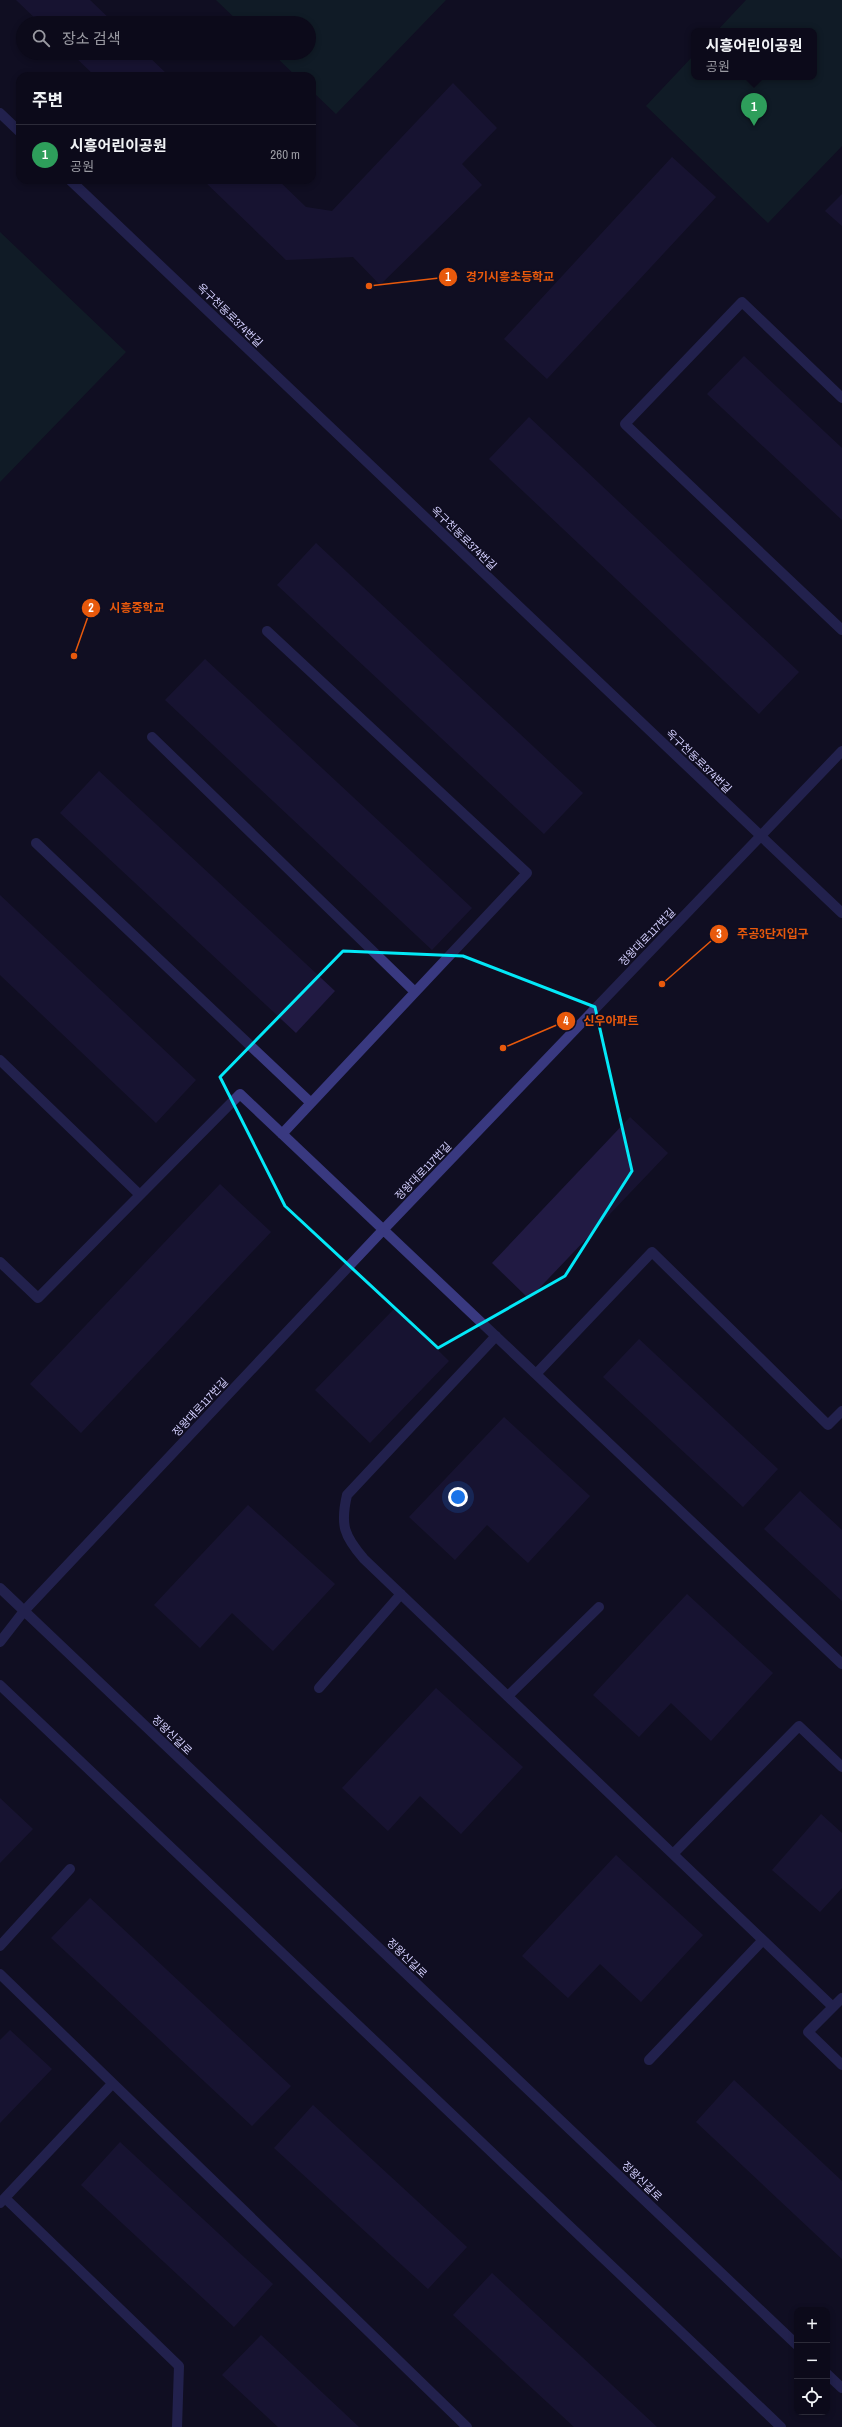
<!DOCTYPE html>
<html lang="ko">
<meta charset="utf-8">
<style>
:root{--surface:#0c0a1a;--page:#151323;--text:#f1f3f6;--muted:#9a9aa2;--line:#2c2b39;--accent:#03e8f7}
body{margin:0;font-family:"Archivo Narrow","Noto Sans KR",sans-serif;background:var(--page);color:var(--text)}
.controls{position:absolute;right:12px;bottom:12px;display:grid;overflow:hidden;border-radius:8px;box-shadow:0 2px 6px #0003}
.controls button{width:36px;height:36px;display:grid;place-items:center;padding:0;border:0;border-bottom:1px solid var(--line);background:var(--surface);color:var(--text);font:20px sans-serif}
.you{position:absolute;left:458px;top:1497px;width:14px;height:14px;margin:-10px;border:3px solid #fff;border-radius:50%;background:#1a73e8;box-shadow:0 0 0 6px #1a73e833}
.badge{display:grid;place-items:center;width:26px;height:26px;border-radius:50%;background:var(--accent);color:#fff;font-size:13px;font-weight:700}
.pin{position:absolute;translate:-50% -33px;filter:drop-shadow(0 1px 2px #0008)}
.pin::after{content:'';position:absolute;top:21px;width:14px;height:12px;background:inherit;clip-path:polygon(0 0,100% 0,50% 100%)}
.popup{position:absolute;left:691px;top:28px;width:126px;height:52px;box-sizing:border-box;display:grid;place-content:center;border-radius:8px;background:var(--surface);filter:drop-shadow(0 1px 3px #0005);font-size:13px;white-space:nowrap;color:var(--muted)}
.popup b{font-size:15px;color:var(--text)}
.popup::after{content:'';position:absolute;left:50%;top:100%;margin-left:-8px;border:8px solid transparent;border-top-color:var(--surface)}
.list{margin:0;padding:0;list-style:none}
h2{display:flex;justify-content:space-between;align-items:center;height:52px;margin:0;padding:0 16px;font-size:17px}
h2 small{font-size:13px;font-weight:400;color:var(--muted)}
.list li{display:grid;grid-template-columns:26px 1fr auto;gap:12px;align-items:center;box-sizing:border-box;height:60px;padding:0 16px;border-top:1px solid var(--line)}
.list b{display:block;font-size:15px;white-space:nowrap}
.list p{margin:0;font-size:13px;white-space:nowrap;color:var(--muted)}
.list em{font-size:13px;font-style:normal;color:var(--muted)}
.icon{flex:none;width:22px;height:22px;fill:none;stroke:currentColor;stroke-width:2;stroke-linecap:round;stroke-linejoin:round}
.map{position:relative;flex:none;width:842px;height:2427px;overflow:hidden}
.search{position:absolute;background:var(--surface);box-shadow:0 2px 6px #0003;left:16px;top:16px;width:300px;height:44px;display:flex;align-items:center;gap:10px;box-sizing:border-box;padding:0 14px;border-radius:22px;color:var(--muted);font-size:15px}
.panel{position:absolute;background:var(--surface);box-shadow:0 2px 6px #0003;left:16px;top:72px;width:300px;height:112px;border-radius:12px}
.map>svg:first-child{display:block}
</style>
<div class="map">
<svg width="842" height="2427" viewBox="0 0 842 2427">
<rect width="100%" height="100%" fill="#100e22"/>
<!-- green -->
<path fill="#112c2a" d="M216 0H446L336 114 312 91V76H296L272 53H309V23H240Z
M746 0H842V146L768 223 646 106 694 55V77H814V31H717Z
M0 232 126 352 0 482Z"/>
<!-- building -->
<path fill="#211a43" d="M16 0H90L114 23H40Z
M71 53H145L169 76H95Z
M453 83 497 128 462 164 482 185 380 285 353 257 286 260 203 180H278L306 207 332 211Z
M672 157 716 197 547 379 504 339Z
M842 194V226L825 211Z
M744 356 842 448V520L707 394Z
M529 417 799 672 759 714 489 459Z
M316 543 583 793 544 834 277 585Z
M205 659 472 908 432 950 165 700Z
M99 771 335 991 296 1033 60 813Z
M0 895 196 1080 156 1123 0 975Z
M630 1117 668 1153 529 1299 492 1263Z
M220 1184 271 1232 81 1433 30 1384Z
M395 1308 449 1361 370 1443 315 1390Z
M639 1339 778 1469 743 1507 603 1377Z
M504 1417 590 1496 528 1563 487 1525 455 1560 409 1517Z
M800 1491 842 1530V1601L764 1529Z
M248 1505 335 1584 273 1651 232 1613 200 1648 154 1605Z
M687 1594 773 1673 711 1741 671 1703 639 1737 593 1695Z
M436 1688 523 1767 461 1834 420 1796 388 1831 342 1788Z
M0 1798 33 1829 0 1863Z
M821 1814 842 1833V1888L820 1912 772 1870Z
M616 1855 703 1935 641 2002 600 1964 568 1998 522 1956Z
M90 1898 291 2086 252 2126 51 1938Z
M10 2030 52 2069 0 2123V2040Z
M734 2080 842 2181V2259L696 2122Z
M313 2105 467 2247 428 2289 274 2148Z
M120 2142 273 2284 234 2327 81 2185Z
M492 2273 657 2427H574L453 2315Z
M261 2335 359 2427H278L222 2375Z"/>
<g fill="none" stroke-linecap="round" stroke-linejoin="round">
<!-- minor -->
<path stroke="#393980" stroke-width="10" d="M0 113 20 132
M70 180 842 913
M842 398 742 302 625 424 842 630
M267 631 527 873 282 1134
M152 737 415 992
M36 843 311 1103
M0 1060 140 1195
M0 1262 38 1298 240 1094 842 1664
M496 1336 347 1495C340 1525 344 1536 364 1559L833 2007
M536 1374 652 1252 828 1425 842 1411
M0 1588 797 2345
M0 1642 24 1611 383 1230 842 751
M0 1685 781 2427
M319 1688 401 1594
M508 1696 599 1607
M673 1854 799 1726 842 1767
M0 1946 70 1869
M0 1974 467 2427
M842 1998 808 2032 842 2065
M649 2060 763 1940
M5 2198 179 2366 177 2427
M0 2203 112 2084
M827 2374 842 2388"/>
</g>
<!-- marked area -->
<path d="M0 0H842V2427H0ZM343 951 463 956 595 1007 632 1171 565 1276 438 1348 285 1206 220 1077Z" fill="#100e22" fill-opacity=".55" fill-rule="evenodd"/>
<path fill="none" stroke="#03e8f7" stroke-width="3" stroke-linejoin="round" d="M343 951 463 956 595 1007 632 1171 565 1276 438 1348 285 1206 220 1077Z"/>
<g text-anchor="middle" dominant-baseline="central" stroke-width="3.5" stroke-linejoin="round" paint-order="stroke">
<!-- street labels -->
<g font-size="11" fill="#d3cffe" stroke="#100e22">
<text transform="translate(230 315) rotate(44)">옥구천동로374번길</text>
<text transform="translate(464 538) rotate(44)">옥구천동로374번길</text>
<text transform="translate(699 761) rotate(44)">옥구천동로374번길</text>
<text transform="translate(647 937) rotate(-46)">정왕대로117번길</text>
<text transform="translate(423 1171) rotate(-46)">정왕대로117번길</text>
<text transform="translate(200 1407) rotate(-47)">정왕대로117번길</text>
<text transform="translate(172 1735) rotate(44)">정왕신길로</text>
<text transform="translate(407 1958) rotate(44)">정왕신길로</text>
<text transform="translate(642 2181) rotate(44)">정왕신길로</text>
</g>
</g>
<!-- callouts -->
<path fill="none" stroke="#e8590c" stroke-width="1.5" d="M369 286L448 277M74 656L91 608M662 984L719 934M503 1048L566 1021"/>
<g fill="#e8590c" stroke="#100e22" stroke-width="1.5">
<circle cx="369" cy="286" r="4"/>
<circle cx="74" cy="656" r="4"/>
<circle cx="662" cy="984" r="4"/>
<circle cx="503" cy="1048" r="4"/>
<circle cx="448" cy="277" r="10"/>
<circle cx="91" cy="608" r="10"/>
<circle cx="719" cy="934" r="10"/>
<circle cx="566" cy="1021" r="10"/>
</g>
<g font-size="12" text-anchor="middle" font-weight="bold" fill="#fff">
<text x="448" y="281">1</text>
<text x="91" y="612">2</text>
<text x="719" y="938">3</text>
<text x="566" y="1025">4</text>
</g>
<g font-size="12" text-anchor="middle" font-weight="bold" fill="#e8590c" stroke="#100e22" stroke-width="3.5" stroke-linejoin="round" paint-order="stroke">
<text x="510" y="281">경기시흥초등학교</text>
<text x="137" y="612">시흥중학교</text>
<text x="773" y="938">주공3단지입구</text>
<text x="611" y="1025">신우아파트</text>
</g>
</svg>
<div class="controls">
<button>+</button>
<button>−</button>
<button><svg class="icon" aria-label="locate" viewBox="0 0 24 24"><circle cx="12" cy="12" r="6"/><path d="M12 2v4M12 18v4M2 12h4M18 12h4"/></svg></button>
</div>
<div class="you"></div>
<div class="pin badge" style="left:754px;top:126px;background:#2e9e5b">1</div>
<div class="popup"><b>시흥어린이공원</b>공원</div>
<div class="search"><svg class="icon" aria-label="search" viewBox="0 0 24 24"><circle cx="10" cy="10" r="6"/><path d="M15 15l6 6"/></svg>장소 검색</div>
<section class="panel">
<h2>주변<small></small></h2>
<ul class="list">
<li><span class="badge" style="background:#2e9e5b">1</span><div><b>시흥어린이공원</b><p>공원</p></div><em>260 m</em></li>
</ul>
</section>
</div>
